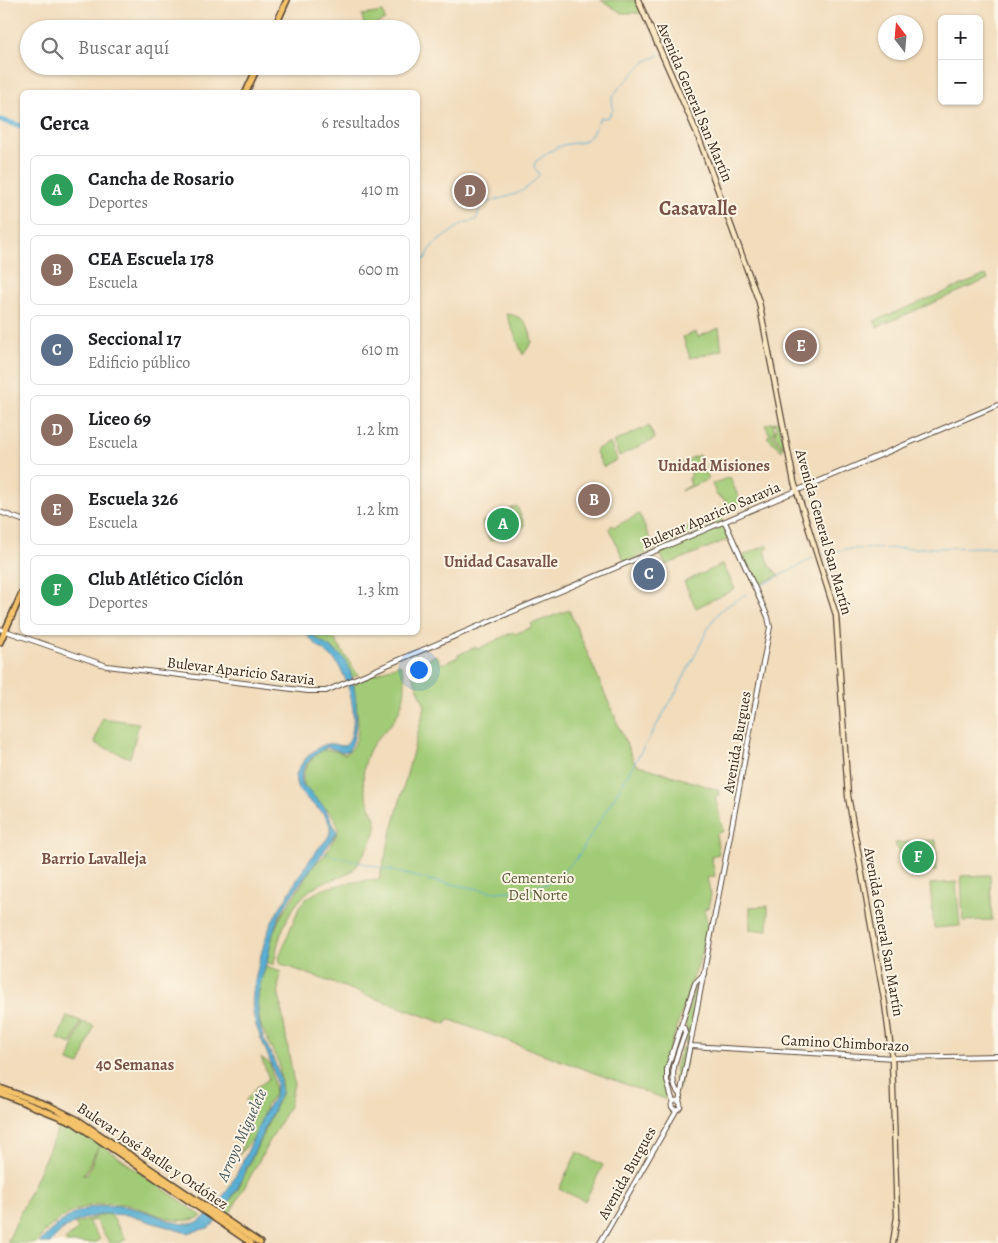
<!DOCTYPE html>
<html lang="es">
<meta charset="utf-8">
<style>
:root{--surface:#fff;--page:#f2f2f2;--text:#202124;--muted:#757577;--line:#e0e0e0;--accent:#0f766e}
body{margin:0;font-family:Alegreya,serif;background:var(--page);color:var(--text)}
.controls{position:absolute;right:15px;top:15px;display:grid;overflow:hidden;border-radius:8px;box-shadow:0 1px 4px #0004}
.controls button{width:45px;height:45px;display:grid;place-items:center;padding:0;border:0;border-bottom:1px solid var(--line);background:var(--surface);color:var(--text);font:25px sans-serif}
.compass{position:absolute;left:878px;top:15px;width:45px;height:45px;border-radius:50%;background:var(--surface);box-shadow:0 1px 4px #0004;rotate:344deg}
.you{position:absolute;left:418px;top:669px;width:18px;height:18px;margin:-12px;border:4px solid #fff;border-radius:50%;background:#1a73e8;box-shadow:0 0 0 8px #1a73e833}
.badge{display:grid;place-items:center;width:32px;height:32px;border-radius:50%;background:var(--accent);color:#fff;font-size:16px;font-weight:700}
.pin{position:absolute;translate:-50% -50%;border:2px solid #fff;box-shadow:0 1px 5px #0006}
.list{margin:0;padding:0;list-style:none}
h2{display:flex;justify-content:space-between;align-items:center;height:65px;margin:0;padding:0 20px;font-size:21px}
h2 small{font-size:16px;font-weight:400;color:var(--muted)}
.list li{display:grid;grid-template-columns:32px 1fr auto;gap:15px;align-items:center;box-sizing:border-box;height:70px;margin:0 10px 10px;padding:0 10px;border:1px solid var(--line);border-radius:8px}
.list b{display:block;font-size:19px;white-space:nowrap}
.list p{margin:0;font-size:16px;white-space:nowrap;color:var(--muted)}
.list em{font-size:16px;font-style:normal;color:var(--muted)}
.icon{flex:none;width:28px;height:28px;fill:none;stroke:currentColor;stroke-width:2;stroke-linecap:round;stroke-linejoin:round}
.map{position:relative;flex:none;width:998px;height:1243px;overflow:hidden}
.search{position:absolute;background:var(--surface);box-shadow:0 1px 4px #0004;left:20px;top:20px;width:400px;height:55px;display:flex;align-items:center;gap:12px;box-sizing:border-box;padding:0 18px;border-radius:28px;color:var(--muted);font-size:19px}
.panel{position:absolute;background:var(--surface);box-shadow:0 1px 4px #0004;left:20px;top:90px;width:400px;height:545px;border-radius:8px}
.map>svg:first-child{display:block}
</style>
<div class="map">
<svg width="998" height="1243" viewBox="0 0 998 1243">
<rect width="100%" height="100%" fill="#fcf5e5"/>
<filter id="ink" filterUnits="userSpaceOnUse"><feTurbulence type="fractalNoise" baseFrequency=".02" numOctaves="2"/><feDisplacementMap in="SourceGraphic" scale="10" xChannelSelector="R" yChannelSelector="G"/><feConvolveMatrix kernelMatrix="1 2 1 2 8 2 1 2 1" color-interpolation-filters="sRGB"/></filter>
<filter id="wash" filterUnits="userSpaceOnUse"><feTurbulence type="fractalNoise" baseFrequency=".0096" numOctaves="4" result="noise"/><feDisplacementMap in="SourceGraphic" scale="20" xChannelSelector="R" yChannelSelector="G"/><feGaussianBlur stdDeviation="1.12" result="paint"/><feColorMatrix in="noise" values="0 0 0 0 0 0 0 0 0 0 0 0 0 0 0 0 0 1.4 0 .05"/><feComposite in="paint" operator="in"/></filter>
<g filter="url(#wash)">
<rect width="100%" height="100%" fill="#f1dcbc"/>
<!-- green -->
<path fill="#a2cb77" stroke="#6e7a4a" d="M601 0H636L642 13H622Z
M383 12 385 20 365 29 362 15Z
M986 275 988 279 877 327 874 321Z
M506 314C524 316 529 324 532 342L523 355Z
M719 328 722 350 690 358 683 337 696 332 698 337Z
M779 420 784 447 775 436V431L772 435 783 448 782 451 767 437 770 435 765 425 774 422 773 425 775 431 777 428 774 423Z
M649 426 655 439 619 456 613 442Z
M610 443 617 460 603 467 595 450Z
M699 455 709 479 681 491 691 485 688 478 692 476 688 468 682 462Z
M730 477 741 503 724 510 725 500 717 496 712 484Z
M517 506 525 526 490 541 482 522Z
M639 514 655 550 625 562 609 529 612 525 614 527Z
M720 514 723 521 659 548 656 541Z
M723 526 729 539 666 565 659 552Z
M767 545 769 548 765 550 770 566 779 575 756 586 742 556Z
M723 564 735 589 696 608 684 582Z
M569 610 635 764 718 790 719 795 715 796 723 831 716 834 719 854 711 856 715 876 707 878 711 895 708 908 704 909 709 932 664 1065 663 1076 667 1096 665 1099 448 1019 446 1024 281 964 279 957 300 905C319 884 347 884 374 879L379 880 425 706 409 667 437 655 442 664 458 657V655L476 647 478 649 513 632 515 634 532 627 531 624Z
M311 633H336L333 637 358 675 351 678C343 649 328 653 311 633Z
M400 664C410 683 404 708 391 724 383 734 372 742 368 754 360 775 363 789 371 809 372 813 376 818 376 823 378 835 363 854 358 864 350 877 334 878 322 883 292 896 277 935 274 965L267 962 273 933 281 916 314 865 325 855 338 832C342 805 285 796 309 763 325 742 327 751 346 754 367 740 354 705 354 685L360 680Z
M102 718 139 723 130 758 96 744 95 740Z
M936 840 937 871 906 872 895 843Z
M990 875 992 920 963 921 961 876Z
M956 882 960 926 934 928 930 884Z
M768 906V930H750V907Z
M266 967 281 972 278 989 294 1084 289 1106 228 1217 221 1213 238 1189 282 1092 279 1064 260 1024 258 1012 257 1000 261 978Z
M699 983 689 1044H685L687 1029 684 1021 696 984Z
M67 1016 81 1021 72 1044 58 1039Z
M82 1022 94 1026 80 1065 68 1061Z
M684 1047 688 1050 679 1089C670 1077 677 1062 681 1049Z
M261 1057 270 1064 275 1093 266 1106 255 1136 239 1155 252 1119 246 1100 257 1087 269 1079Z
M62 1120 100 1143 85 1173 82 1174H87L100 1144 202 1216C181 1228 157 1213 135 1207 98 1196 58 1211 36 1243H7Z
M577 1152 603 1165 585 1201 559 1189Z
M106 1214 111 1215 126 1239 120 1243H110L95 1220 88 1222 100 1239 94 1243H67L65 1240 78 1229 75 1224Z"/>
<!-- water -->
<path fill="#57afd4" stroke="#496c79" d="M306 633H311C320 644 335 648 344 659 357 676 362 734 348 751L341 752 328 747C315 753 296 769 303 785L325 808 337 832C319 861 295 886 279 917 273 929 271 943 268 957 261 982 255 994 259 1020 262 1046 282 1063 281 1093L237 1189 215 1223 208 1228 187 1233 127 1215 104 1214 83 1219 72 1224 61 1231 50 1243H39C71 1206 103 1197 150 1213 161 1217 177 1225 190 1224 222 1221 252 1140 264 1114 267 1107 273 1101 275 1094 280 1074 260 1041 255 1022 251 1010 252 993 255 981 260 958 266 929 279 909 292 890 303 867 318 849 322 844 330 838 330 831 333 804 276 797 303 762 308 755 318 746 327 744 332 743 339 746 345 746 362 730 350 679 336 662 327 651 313 645 306 633Z"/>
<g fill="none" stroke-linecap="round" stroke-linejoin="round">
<!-- stream -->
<path stroke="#57afd4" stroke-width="1" d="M664 53 677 45
M483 205C505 194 522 199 539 175L534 166 536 161C542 158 546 153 552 150 579 135 584 155 600 118L609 117 613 109 612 97 619 88 646 61 660 55
M418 262 425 259 433 245 463 223 476 220 480 208
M823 555 846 549 998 547
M757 588 813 558
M323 853 429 880 495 892 527 890 553 881 577 858 612 801 678 689 711 623 721 610 746 594"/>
<!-- river -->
<path stroke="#57afd4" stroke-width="5" d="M0 120 22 126"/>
</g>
</g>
<g filter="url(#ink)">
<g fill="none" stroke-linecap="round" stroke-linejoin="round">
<defs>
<path id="tertiary" d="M0 512 22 520
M0 629 107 666 308 691H326L998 405
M680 1027 684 1028 685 1033C679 1051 664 1080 681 1096
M691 1046 895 1058 998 1056
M671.5 1105a4.5 4.5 0 1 1 9 0a4.5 4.5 0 1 1-9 0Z
M673 1102 667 1081V1069L695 983 704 974
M679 1102 770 627 768 617 725 522
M600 1243 677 1109"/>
<path id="secondary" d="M638 0 697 133 759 302 794 482 836 615 848 796 885 1004 892 1058 897 1217 893 1243"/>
<path id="primary" d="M274 29 287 0
M246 92 258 66
M0 642 22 593
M0 1088 50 1106 78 1120 260 1243
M0 1093 73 1122 251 1243"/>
</defs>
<!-- tertiary casing -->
<use href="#tertiary" stroke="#564536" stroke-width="6"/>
<!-- secondary casing -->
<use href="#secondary" stroke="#564536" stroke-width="7"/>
<!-- primary casing -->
<use href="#primary" stroke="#564536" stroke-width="8"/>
<!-- tertiary -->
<use href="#tertiary" stroke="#fff" stroke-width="4"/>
<!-- secondary -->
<use href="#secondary" stroke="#fae7c3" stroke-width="4.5"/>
<!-- primary -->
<use href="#primary" stroke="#f3c26a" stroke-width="5"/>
</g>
</g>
<g text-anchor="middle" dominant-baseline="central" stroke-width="4" stroke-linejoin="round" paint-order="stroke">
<!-- street labels -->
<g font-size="15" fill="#3b2a1e" stroke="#fcf5e5">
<text transform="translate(695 102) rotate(67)">Avenida General San Martín</text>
<text transform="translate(711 515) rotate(-23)">Bulevar Aparicio Saravia</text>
<text transform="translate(824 532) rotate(74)">Avenida General San Martín</text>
<text transform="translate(241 671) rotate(7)">Bulevar Aparicio Saravia</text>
<text transform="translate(737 742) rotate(-80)">Avenida Burgues</text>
<text transform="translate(884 932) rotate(80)">Avenida General San Martín</text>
<text transform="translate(845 1043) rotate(3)">Camino Chimborazo</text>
<text transform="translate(153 1156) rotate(34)">Bulevar José Batlle y Ordóñez</text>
<text transform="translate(627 1173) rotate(-61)">Avenida Burgues</text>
</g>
<!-- park labels -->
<g font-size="15" fill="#5a5a39" stroke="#fcf5e5">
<text x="538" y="878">Cementerio<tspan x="538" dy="17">Del Norte</tspan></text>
</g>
<!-- neighbourhood labels -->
<g font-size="16" font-weight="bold" fill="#795347" stroke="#fcf5e5">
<text x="714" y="466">Unidad Misiones</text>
<text x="501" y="562">Unidad Casavalle</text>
<text x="94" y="859">Barrio Lavalleja</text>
<text x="135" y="1065">40 Semanas</text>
</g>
<!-- water labels -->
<g font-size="16" font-style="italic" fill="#45595e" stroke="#fcf5e5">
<text transform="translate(242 1135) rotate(-66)">Arroyo Miguelete</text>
</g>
<!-- district labels -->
<g font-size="20" font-weight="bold" fill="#795347" stroke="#fcf5e5">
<text x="698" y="208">Casavalle</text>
</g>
</g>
</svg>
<div class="controls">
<button>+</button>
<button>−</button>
</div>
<svg class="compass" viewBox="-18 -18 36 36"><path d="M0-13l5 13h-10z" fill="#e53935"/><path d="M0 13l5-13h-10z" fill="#757577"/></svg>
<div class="you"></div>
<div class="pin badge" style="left:503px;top:524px;background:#2e9e5b">A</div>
<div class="pin badge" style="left:594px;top:500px;background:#8d6e63">B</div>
<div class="pin badge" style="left:649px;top:574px;background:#5c6f8a">C</div>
<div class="pin badge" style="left:470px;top:191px;background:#8d6e63">D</div>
<div class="pin badge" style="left:801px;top:346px;background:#8d6e63">E</div>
<div class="pin badge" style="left:918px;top:857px;background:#2e9e5b">F</div>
<div class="search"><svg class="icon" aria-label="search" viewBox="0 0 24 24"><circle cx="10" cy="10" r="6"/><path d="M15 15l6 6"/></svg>Buscar aquí</div>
<section class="panel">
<h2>Cerca<small>6 resultados</small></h2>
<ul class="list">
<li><span class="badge" style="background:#2e9e5b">A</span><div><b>Cancha de Rosario</b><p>Deportes</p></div><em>410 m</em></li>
<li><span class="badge" style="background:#8d6e63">B</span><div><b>CEA Escuela 178</b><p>Escuela</p></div><em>600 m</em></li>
<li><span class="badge" style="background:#5c6f8a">C</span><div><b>Seccional 17</b><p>Edificio público</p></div><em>610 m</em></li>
<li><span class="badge" style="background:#8d6e63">D</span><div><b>Liceo 69</b><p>Escuela</p></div><em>1.2 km</em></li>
<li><span class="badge" style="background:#8d6e63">E</span><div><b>Escuela 326</b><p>Escuela</p></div><em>1.2 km</em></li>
<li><span class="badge" style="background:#2e9e5b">F</span><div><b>Club Atlético Cíclón</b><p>Deportes</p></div><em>1.3 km</em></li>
</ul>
</section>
</div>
